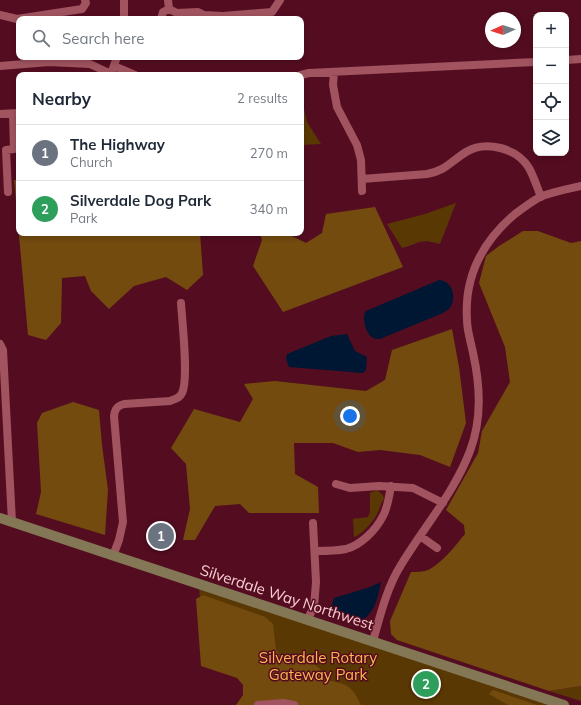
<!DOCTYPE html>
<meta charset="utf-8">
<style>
:root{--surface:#fff;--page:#f2f2f3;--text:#1f2937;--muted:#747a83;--line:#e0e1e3;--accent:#377378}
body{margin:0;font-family:Mulish,sans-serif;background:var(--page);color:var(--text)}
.controls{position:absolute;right:12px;top:12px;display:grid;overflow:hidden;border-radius:8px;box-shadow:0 2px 6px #0003}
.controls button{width:36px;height:36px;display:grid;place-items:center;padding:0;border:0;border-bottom:1px solid var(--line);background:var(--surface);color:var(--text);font:20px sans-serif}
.compass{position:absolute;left:485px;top:12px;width:36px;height:36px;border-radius:50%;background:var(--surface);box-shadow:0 2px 6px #0003;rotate:267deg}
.you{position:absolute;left:350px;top:416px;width:14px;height:14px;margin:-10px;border:3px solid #fff;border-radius:50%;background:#1a73e8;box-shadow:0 0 0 6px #1a73e833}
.badge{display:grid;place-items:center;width:26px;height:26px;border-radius:50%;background:var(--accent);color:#fff;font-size:13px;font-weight:700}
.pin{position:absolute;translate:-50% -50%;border:2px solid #fff;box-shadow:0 1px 4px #0006}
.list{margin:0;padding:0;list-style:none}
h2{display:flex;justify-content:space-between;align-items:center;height:52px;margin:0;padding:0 16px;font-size:17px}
h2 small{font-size:13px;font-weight:400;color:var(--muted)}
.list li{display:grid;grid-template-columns:26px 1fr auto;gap:12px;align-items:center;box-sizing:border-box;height:56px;padding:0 16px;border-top:1px solid var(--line)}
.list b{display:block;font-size:15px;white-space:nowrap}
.list p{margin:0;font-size:13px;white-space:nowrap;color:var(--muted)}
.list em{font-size:13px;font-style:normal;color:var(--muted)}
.icon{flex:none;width:22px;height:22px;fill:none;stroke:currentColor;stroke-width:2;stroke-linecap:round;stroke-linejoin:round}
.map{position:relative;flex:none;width:581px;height:705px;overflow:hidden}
.search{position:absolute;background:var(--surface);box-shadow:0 2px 6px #0003;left:16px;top:16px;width:288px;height:44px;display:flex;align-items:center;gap:10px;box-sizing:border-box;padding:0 14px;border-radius:8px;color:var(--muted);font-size:15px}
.panel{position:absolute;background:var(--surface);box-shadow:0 2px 6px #0003;left:16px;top:72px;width:288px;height:164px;border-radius:8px}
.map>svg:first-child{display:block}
</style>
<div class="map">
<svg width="581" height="705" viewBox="0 0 581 705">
<rect width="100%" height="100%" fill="#540d20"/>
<!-- green -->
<path fill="#5a3804" d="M301 78 302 100 307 122 321 144 301 145Z
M456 203 440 244C417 238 422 243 402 248L387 224 425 214Z
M377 490 383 495 384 499C380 504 380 509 377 514 374 521 360 536 354 537L353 519 368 517 370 512V493Z
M199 585 564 705H289L288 693 204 664Z
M581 686V701L549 691Z"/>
<!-- forest -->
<path fill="#744b0f" d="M14 180H19V233H200L203 275 187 290 166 277 134 286 109 309 91 291 85 276 62 278 61 323 46 340 28 335Z
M375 207 403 267 283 312 253 266 262 240 260 233H286L306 243 322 233 326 214Z
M523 231H538L571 243 581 241V686L549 691 397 640 391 634 390 621 411 572C417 572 425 572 430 569 444 561 455 546 465 534L464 525 446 510 478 453 482 431 510 382 505 347 479 283 486 256 499 246Z
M452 329 459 367 466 423 450 467 420 455 380 450 358 452 333 443H294L295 474 318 487 319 513H249L240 504 215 506 195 540H183L190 509 186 464 171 448 194 409 240 422 253 399 244 384 275 381 366 391 385 380 392 350Z
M73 402 99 410 102 445 108 490 105 535 36 514 41 492 37 423 42 413Z
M203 595 265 617 273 624 276 650 284 662 294 663 309 660 320 669 325 680C347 684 351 684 361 705H236L243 695V685L237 678 201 666 196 599Z
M493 690 531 703 537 705H508L489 694Z"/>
<!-- water -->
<path fill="#001733" d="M439 280C454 281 457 300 449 309 447 311 445 311 443 313L380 339C379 339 375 339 373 338 366 335 361 317 366 311Z
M347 334 355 351 367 357 366 370 363 373 289 367 286 359 287 354 331 336Z
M381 582C378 597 375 613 361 621L330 611 334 598 370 587Z"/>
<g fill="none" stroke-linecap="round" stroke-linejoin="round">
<!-- minor -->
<path stroke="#a15460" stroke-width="8" d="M168 0 169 9 177 13 198 12 204 15 223 16 272 12 280 0
M0 15 17 19 82 9 86 3 85 0
M124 19V0
M161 19 163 12 169 9
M566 60 581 59
M0 66 49 62 90 64 111 74
M114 66 135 75
M112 71 117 57
M334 72 333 85 337 107 357 145 361 160 362 191
M301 75 309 73 536 62
M0 114 19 113
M362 179 427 174C447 170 450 162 466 152 486 140 517 148 529 168 534 177 537 187 541 197
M8 192 6 150 14 149 13 114
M0 344 3 350 12 522
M336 484 350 488 379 486 413 488 443 503
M420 536 437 548
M315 551C325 551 336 551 346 549 361 545 376 530 383 516 388 507 389 496 391 486
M113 556 119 540 123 522 114 416C115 409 117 406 124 404L170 401C175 399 180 398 182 393 189 380 182 320 181 303
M307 620 314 607 316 582 313 523
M373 641C380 616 387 587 401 565 424 527 454 493 470 451 482 420 480 384 473 353 471 342 467 331 467 320 464 276 482 242 515 214 523 208 531 202 540 197 552 192 568 189 581 186
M258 705 283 703 294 705"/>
<!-- major -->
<path stroke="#837756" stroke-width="10" d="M0 518 564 705"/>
</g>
<g text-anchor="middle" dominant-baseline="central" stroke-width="3" stroke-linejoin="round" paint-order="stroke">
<!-- street labels -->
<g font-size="15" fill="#facdd2" stroke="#540d20">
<text transform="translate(287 597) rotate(18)">Silverdale Way Northwest</text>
</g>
<!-- park labels -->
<g font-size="15" fill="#ffb452" stroke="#540d20">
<text x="318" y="657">Silverdale Rotary<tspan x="318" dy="17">Gateway Park</tspan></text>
</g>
</g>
</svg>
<div class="controls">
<button>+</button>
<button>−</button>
<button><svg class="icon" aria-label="locate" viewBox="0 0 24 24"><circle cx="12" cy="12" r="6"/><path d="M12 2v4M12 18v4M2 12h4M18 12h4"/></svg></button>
<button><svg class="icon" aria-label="layers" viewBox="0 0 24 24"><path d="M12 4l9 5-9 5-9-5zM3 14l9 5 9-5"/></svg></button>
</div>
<svg class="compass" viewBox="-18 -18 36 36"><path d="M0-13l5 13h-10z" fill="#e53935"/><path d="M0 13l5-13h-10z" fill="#747a83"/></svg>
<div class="you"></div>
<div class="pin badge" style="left:161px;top:536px;background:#6b7280">1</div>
<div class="pin badge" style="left:426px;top:684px;background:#2e9e5b">2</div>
<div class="search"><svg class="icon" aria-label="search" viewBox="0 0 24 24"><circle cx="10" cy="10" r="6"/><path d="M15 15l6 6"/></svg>Search here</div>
<section class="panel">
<h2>Nearby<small>2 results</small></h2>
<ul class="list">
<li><span class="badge" style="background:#6b7280">1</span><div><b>The Highway</b><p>Church</p></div><em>270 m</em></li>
<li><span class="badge" style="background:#2e9e5b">2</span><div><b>Silverdale Dog Park</b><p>Park</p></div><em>340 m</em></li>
</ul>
</section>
</div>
